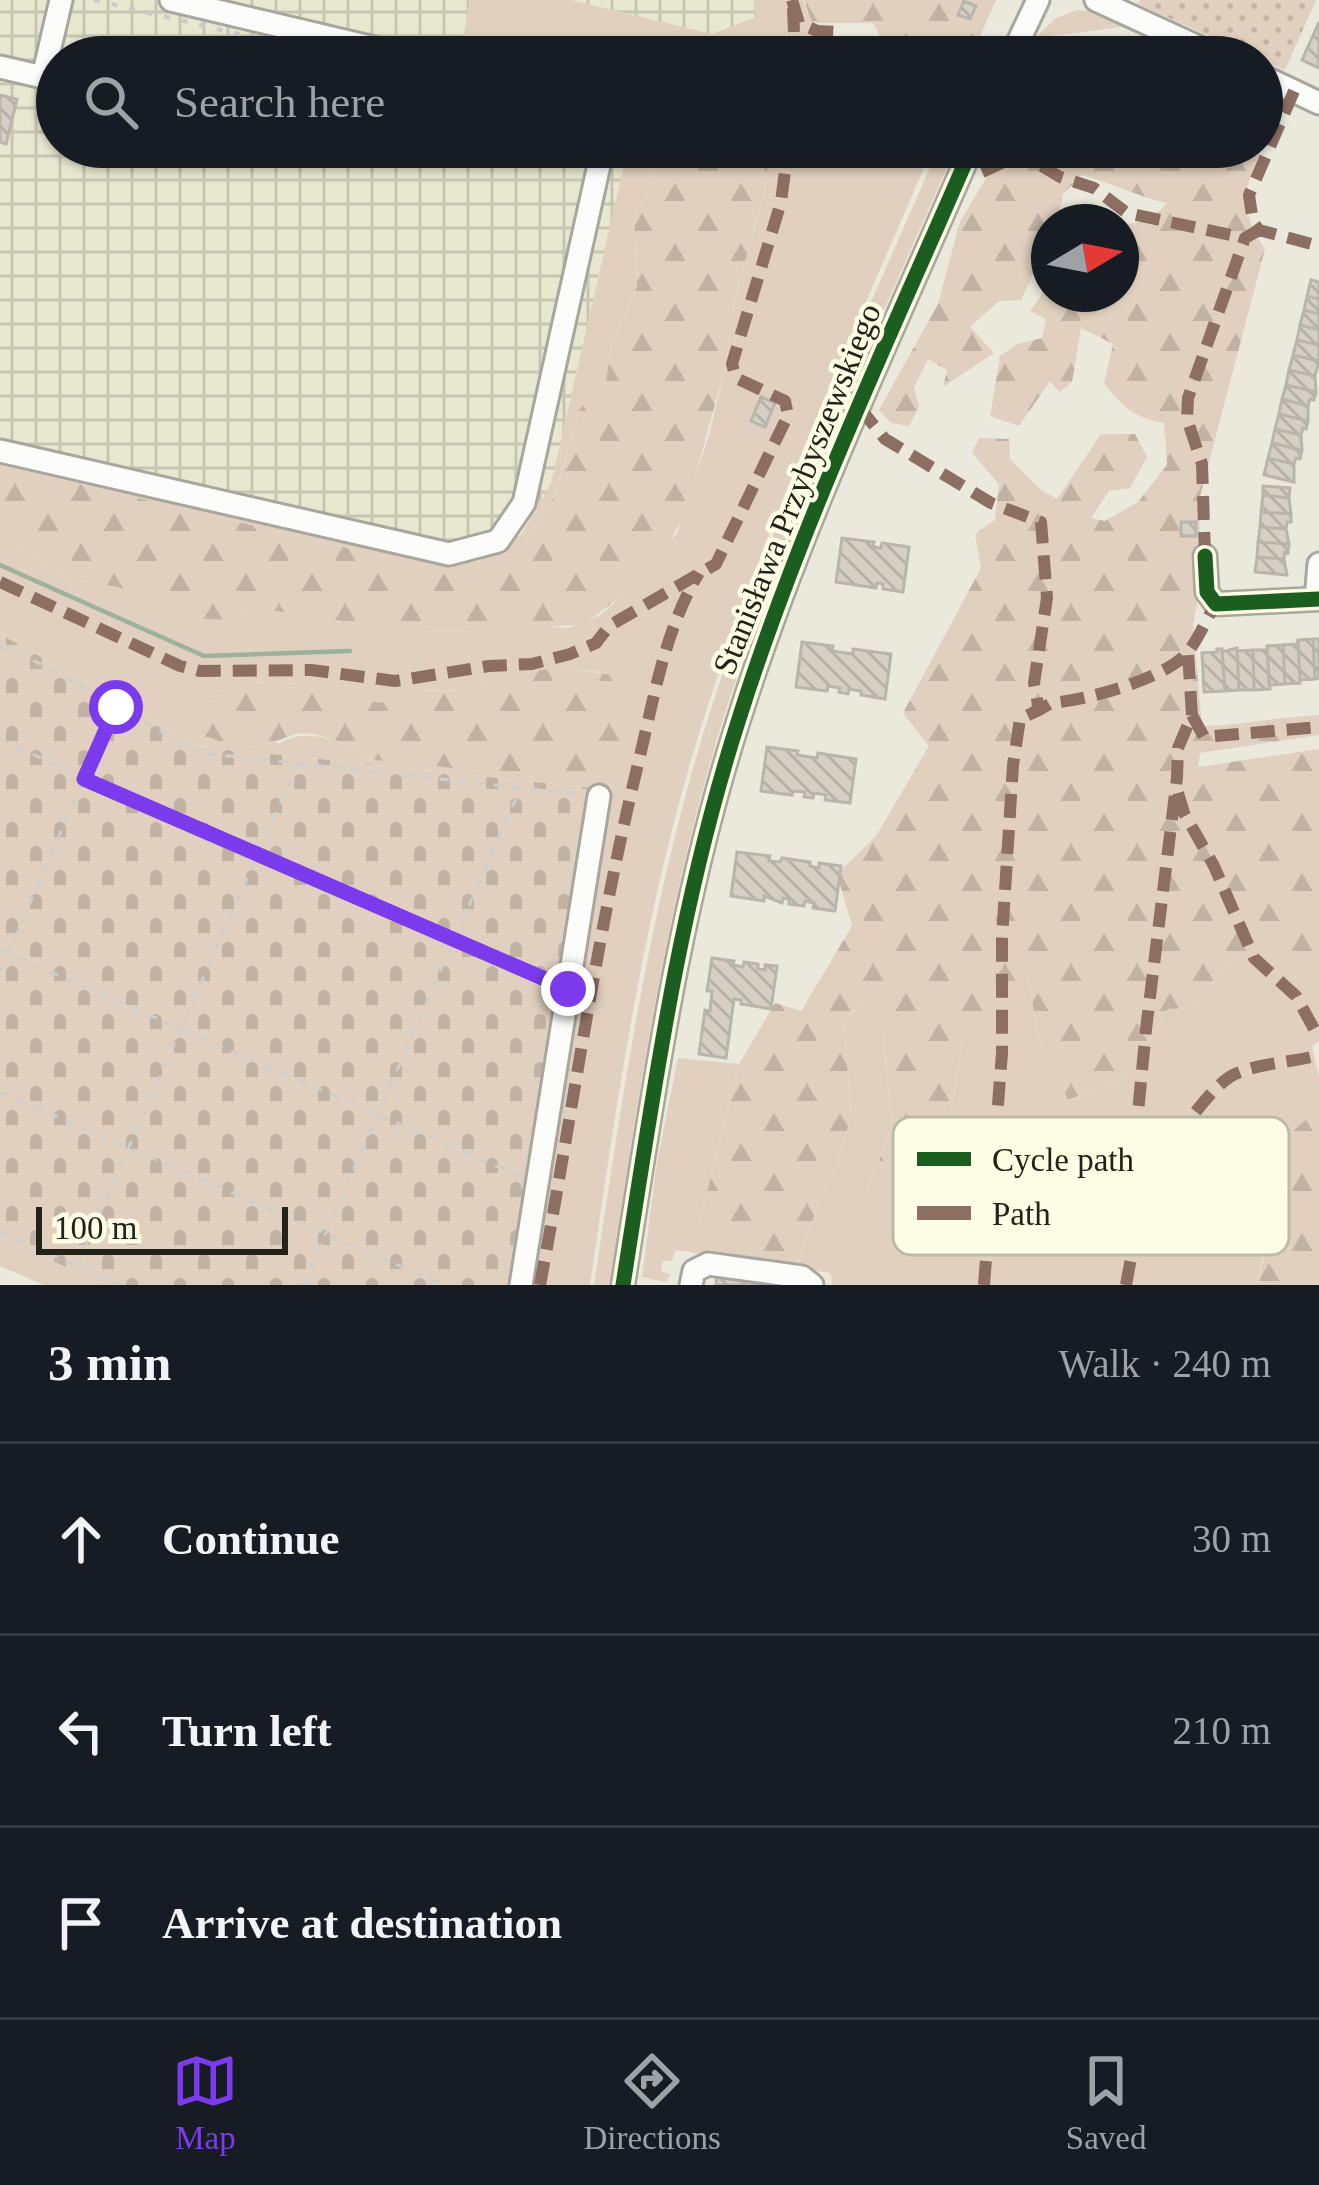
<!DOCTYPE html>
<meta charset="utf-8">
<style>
:root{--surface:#171b24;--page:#242831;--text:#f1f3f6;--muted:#9ea1a6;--line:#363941;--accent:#7c3aed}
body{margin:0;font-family:Georgia,serif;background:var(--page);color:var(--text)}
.compass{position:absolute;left:1031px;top:204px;width:108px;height:108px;border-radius:50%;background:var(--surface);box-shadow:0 3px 9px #0004;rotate:80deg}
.scale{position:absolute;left:36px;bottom:30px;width:252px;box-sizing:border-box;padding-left:12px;border:6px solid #232219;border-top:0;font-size:33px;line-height:42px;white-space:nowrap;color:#232219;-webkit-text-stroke:9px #fdfce4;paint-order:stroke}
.stop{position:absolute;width:36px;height:36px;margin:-27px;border:9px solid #7c3aed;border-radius:50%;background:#fff}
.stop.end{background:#7c3aed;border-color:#fff;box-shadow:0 3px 12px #0008}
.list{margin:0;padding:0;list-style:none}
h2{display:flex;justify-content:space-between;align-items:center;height:156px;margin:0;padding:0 48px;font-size:51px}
h2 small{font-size:39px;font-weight:400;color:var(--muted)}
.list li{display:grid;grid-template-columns:78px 1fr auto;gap:36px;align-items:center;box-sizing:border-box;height:192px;padding:0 48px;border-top:3px solid var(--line)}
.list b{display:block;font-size:45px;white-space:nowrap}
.list em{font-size:39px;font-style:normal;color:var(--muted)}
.icon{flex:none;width:66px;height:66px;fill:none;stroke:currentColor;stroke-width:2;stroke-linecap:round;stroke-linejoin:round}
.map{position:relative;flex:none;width:1319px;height:1285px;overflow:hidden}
.search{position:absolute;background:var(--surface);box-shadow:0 3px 9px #0004;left:36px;right:36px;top:36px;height:132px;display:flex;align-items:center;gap:30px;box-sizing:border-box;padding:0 42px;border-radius:66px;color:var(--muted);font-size:45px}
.sheet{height:732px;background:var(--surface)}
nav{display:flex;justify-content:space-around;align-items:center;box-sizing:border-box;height:168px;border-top:3px solid var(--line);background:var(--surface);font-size:33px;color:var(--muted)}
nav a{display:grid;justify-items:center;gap:6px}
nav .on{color:var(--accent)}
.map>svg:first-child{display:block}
</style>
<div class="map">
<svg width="1319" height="1285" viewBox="0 0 1319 1285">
<defs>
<pattern id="industrial-grid" width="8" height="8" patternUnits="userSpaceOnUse" patternTransform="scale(3)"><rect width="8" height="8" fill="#e8e7d0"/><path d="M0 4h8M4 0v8" fill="none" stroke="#c7c6b2"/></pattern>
<pattern id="forest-firs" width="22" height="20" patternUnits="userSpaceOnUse" patternTransform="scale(3)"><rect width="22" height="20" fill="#e1d0bf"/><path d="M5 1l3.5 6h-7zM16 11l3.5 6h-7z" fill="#c1b2a4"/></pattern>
<pattern id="cemetery-stones" width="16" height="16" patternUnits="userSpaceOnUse" patternTransform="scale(3)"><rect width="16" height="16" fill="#e1d0bf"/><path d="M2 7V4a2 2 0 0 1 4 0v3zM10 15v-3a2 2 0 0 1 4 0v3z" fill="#c1b2a4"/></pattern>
<pattern id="park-dots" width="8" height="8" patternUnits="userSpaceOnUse" patternTransform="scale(3)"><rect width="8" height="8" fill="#e1d0bf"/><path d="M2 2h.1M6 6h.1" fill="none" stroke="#c1b2a4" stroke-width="1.8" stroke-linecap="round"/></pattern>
<pattern id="building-back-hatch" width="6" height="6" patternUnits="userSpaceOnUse" patternTransform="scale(3)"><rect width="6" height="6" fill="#d5d0c3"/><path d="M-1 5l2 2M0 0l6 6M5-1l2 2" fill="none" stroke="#b7b2a7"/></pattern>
</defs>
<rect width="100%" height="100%" fill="#eae9dc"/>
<!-- industrial -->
<path fill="url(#industrial-grid)" d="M0 0H470L463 39 543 57H57V147H628L551 484 521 535 477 562H438L0 457Z
M571 0H753L757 17 712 34Z
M829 36 878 51 876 57H823Z"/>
<!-- grass -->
<path fill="#e1d0bf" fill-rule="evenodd" d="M470 0H571L712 34 756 17 753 0H803L812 23 821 25 824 34 868 43 867 47 829 37 823 57H543L463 39Z
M1077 10 1105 13 1125 21 1123 27 1035 38 1056 18Z
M628 147H661L644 200 634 214 637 286 611 347 606 382 579 410 556 491 526 542 481 571 431 568 0 465V457L438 562H477L521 535 551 484Z
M770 147H933C847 348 754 547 692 757 641 930 616 1107 590 1285H527L600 789 199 746 0 634V533L67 578 118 587 193 619 232 620 254 608 412 631 481 632 536 626 568 628 599 616 622 596 677 533 709 435 726 364 734 304 765 189ZM557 667 599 672 625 712 624 756 375 760C347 743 308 725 279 744L191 699 226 695 246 682 305 684 380 703 406 690 469 691 493 679Z
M939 147H956C871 342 778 535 717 739 664 918 637 1101 610 1285H594C621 1104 647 924 699 748 761 541 853 345 939 147Z
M1235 954 1269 965 1319 954V1041L1312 1046 1319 1078V1109L1288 1135 1257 1285H832L831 1273 675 1250 672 1261H663L661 1272 670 1274 666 1282 642 1277 657 1162 678 1058 739 1064 700 1220 721 1253 797 1263 822 1194 837 1166 851 1116 844 1020 863 1004 883 1035 892 1127 867 1192 940 1183 963 1037 1007 987 1028 975 1038 1036 1069 1100 1125 1078 1168 1009 1192 1008Z
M0 1238 107 1285H44L0 1266Z"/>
<!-- forest -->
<path fill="url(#forest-firs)" d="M804 0H996L971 57H891L873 23H812Z
M1120 36 1170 57H1095L1105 38Z
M1262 100 1281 110C1258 163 1226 195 1265 249L1198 504 1203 575 1193 624 1202 726C1243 725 1279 717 1319 715V735L1200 753 1198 767 1319 749V954L1269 965 1235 954 1192 1008 1168 1009 1125 1078 1068 1100 1038 1036 1028 976 1008 987 963 1037 940 1183 894 1219 867 1192 892 1127 883 1035 862 1004 844 1020 851 1116 837 1166 822 1194 797 1263 720 1253 700 1220 739 1064 775 1003 801 1011 852 926 837 874 876 836 929 746 903 713 981 568 975 534 995 520 999 484 972 453 979 438 1009 439 1010 459 1041 490 1057 499 1101 434H1135L1147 457 1130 488 1109 491 1091 518 1105 521 1138 502 1167 465 1164 423C1135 418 1122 407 1104 383L1113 344 1081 328 1072 382 1059 392 1050 381 1019 426 990 416 1000 356 1017 344 1042 338 1046 319 1030 311 1049 284V294H1121V223C1137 227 1157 215 1167 203 1139 197 1111 183 1082 175L1063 194 1057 222H1049V241L1021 300 999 301 970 327 994 353 943 387 947 370 928 359 914 387 919 407 909 426 891 423 879 410 938 304 960 222 1002 151 1026 147H1262Z
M661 147H770L765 189 734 303 726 364 686 511 667 547 622 596 584 624 481 632 412 631 254 608 232 620 193 619 118 587 67 578 0 533V465L431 568 481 570 526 542 556 492 579 410 606 382 611 347 637 286 634 214 644 200Z
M557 667 607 674C625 689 635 744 620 765 615 772 605 778 597 783L375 760C356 748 316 728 293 735 277 740 267 747 248 746 230 746 210 737 192 733L190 699 226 695 246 682 305 684 380 703 405 690 469 691 493 679Z
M1319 1109V1285H1257L1271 1228 1260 1201 1288 1135Z"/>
<!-- cemetery -->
<path fill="url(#cemetery-stones)" d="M0 634 199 746 600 789 527 1285H107L0 1238Z"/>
<!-- park -->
<path fill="url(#park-dots)" d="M1140 0H1316L1285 70 1138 4Z"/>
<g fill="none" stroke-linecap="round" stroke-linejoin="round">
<!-- stream -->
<path stroke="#9cb29c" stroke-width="4.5" d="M0 565 204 656 350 651"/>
</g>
<!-- building -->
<path fill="url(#building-back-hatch)" stroke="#b8b6ac" stroke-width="3" d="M964 1 976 6 970 19 958 15Z
M1319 22V68L1302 60Z
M0 95 17 99 6 144 0 142Z
M1311 280 1319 282V299L1307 296Z
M1307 296 1319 299V314L1304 310Z
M1304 310 1319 314V330L1300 325Z
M1300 325 1319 330V345L1297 340Z
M1297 340 1319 345V361L1293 355Z
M1293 355 1319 361 1315 376 1289 370Z
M1289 370 1315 376 1316 392 1286 385Z
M1286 385 1316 392 1314 400 1310 399 1308 406 1282 399Z
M761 397 775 403 765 427 751 421Z
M1282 399 1308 406V421L1279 414Z
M1279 414 1308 421 1306 429 1303 428 1301 435 1275 429Z
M1275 429 1301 435 1302 450 1272 443Z
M1272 443 1302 450 1300 459 1296 458 1294 464 1268 458Z
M1268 458 1294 464V482L1264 475Z
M1263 486 1290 488 1289 498 1263 495Z
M1263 495 1289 498 1291 514 1261 512Z
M1261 512 1291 514V522H1287L1286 529 1260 527Z
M1181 522H1196V536H1181Z
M1260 527 1286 529 1289 544 1258 542Z
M842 538 874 542 873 547 881 548 882 543 909 547 903 592 883 589V584L877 583 876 588 836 582Z
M1258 542 1289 544 1288 553 1285 552 1284 559 1257 557Z
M1257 557 1284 559 1287 575 1255 572Z
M1313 639H1319V678L1315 679Z
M1313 639 1315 679 1300 680 1298 640Z
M1298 640 1300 683 1285 684 1283 645 1297 644Z
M802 642 833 646 832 651 853 654V649L891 654 885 699 861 695V691L849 689 848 694 839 692 840 688 828 686 827 691 796 687Z
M1283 645 1285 684 1269 685 1267 646Z
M1267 646 1270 689 1254 690 1253 650H1267Z
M1237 648 1239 690 1225 691 1222 652Z
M1217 649H1222L1225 691 1204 692 1202 653 1217 652Z
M1253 650 1254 690H1239L1237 651Z
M767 747 798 751 797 755 817 758 818 753 856 759 850 803 825 800 826 795 814 793 813 798 804 797 805 792 793 791 792 795 761 791Z
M737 852 770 856 769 861 780 862 782 858 810 862V866L819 868V863L841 866 835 911 813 908 814 903 805 901 804 906 789 904V899L783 898 782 903 764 896V901L731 896Z
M712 958 734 961 733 965 743 967 744 962 758 964V969L765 970V965L777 966 771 1009 741 1004V1000L734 999 726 1058 699 1054 705 1010 710 1011 712 991H707Z
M717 1275 764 1281 763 1285H716Z"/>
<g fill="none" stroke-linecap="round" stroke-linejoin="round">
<defs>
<path id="minor" d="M171 0 412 57
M1096 0 1220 57
M1011 57 1038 0
M0 67 43 77 61 0
M1262 76 1319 103
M0 451 449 554 498 541 524 503 603 147
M1205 556 1207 592 1216 604 1319 599
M1316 599 1319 564
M521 1285 599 796
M623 1285C653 1095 679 906 738 722 800 525 890 337 972 147
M691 1285 694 1271 708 1264 802 1277 812 1285"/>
</defs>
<!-- minor casing -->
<use href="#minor" stroke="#a7a79d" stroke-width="27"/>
<!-- path -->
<path stroke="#d0cfcb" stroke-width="3" stroke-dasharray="9 9" stroke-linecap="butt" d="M0 647 22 654 201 753 579 794
M0 740 550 981
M0 950 519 1176
M0 971 115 709
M0 1092 444 1285
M0 1232 122 1285
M77 1265 297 765
M303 1285 520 789"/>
<!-- minor -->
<use href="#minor" stroke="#fcfcfa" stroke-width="21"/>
<!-- rail -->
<path stroke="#cbcbc8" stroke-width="4.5" stroke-dasharray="6 12" stroke-linecap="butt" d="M94 0 337 57"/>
<!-- quiet -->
<path stroke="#8d6e63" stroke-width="12" stroke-dasharray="24 12" stroke-linecap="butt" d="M792 0 799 23 817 31 838 32
M793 8 795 57
M1294 91 1249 195 1253 222 1259 230 1319 246
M1011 147 1060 177 1094 188 1127 213 1245 238
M982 172 1024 153
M859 407 885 439 991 503 1041 522 1047 598 1034 683 1039 710 1051 703C1086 700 1162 680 1186 654 1198 641 1206 619 1216 604
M1205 556 1202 464 1187 419 1188 398 1245 238 1259 230
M0 582 180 666 200 671 311 670 395 681 489 666 532 664 570 654 596 643 609 626 716 564 788 415 785 401 736 378 732 364 781 202 788 147
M1192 715 1204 737 1319 727
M1178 793 1184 813 1214 866 1254 958 1296 996 1319 1038
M1135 1201C1157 1170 1203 1089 1235 1074 1263 1062 1291 1063 1319 1055
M540 1285C573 1111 596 936 638 764 654 699 664 631 699 573
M984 1285 1002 1053V938L1013 765 1020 719 1039 710
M1126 1285 1134 1242 1136 1133 1146 1029 1177 778 1178 748 1192 715 1188 653"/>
<defs>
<path id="cycleway" d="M1205 556 1207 592 1216 604 1319 599
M623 1285C653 1095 679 906 738 722 800 525 890 337 972 147"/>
</defs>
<!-- cycleway casing -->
<use href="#cycleway" stroke="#fdfce4" stroke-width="22"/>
<!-- cycleway -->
<use href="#cycleway" stroke="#1b5e20" stroke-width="15"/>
</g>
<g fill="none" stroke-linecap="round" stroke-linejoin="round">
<!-- route -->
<path stroke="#7c3aed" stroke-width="15" d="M116 707 84 779 568 989"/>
</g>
<g text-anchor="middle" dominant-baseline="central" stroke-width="9" stroke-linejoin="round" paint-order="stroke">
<!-- street labels -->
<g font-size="33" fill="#232219" stroke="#fdfce4">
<text transform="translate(797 489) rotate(-68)">Stanisława Przybyszewskiego</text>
</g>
</g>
<!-- legend -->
<rect x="893" y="1117" width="396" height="138" rx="18" fill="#fdfce4" stroke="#bcbba7" stroke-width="3"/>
<rect x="917" y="1152" width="54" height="14" fill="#1b5e20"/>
<rect x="917" y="1206" width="54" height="14" fill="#8d6e63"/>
<g font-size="33" fill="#232219">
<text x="992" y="1171">Cycle path</text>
<text x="992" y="1225">Path</text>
</g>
</svg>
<svg class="compass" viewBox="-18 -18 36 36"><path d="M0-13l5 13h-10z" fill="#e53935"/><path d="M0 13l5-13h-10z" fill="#9ea1a6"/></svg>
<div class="scale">100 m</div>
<div class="stop" style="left:116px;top:707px"></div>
<div class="stop end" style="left:568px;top:989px"></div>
<div class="search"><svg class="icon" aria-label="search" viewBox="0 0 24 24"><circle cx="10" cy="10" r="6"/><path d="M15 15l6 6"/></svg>Search here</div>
</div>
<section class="sheet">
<h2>3 min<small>Walk · 240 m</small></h2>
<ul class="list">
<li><svg class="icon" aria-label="ahead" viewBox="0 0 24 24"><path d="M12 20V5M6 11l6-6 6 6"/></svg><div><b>Continue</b></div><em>30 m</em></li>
<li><svg class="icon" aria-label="left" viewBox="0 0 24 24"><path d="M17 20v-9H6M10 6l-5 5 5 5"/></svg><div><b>Turn left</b></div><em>210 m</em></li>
<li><svg class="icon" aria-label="arrive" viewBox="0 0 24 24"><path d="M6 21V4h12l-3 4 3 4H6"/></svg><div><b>Arrive at destination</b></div></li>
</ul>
</section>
<nav>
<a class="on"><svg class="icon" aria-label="map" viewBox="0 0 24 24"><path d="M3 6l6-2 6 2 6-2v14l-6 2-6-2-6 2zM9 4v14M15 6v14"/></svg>Map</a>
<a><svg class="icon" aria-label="directions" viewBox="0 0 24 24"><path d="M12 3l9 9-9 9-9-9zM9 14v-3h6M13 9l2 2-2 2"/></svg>Directions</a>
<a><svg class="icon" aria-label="saved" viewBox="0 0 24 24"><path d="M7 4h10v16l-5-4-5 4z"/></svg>Saved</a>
</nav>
